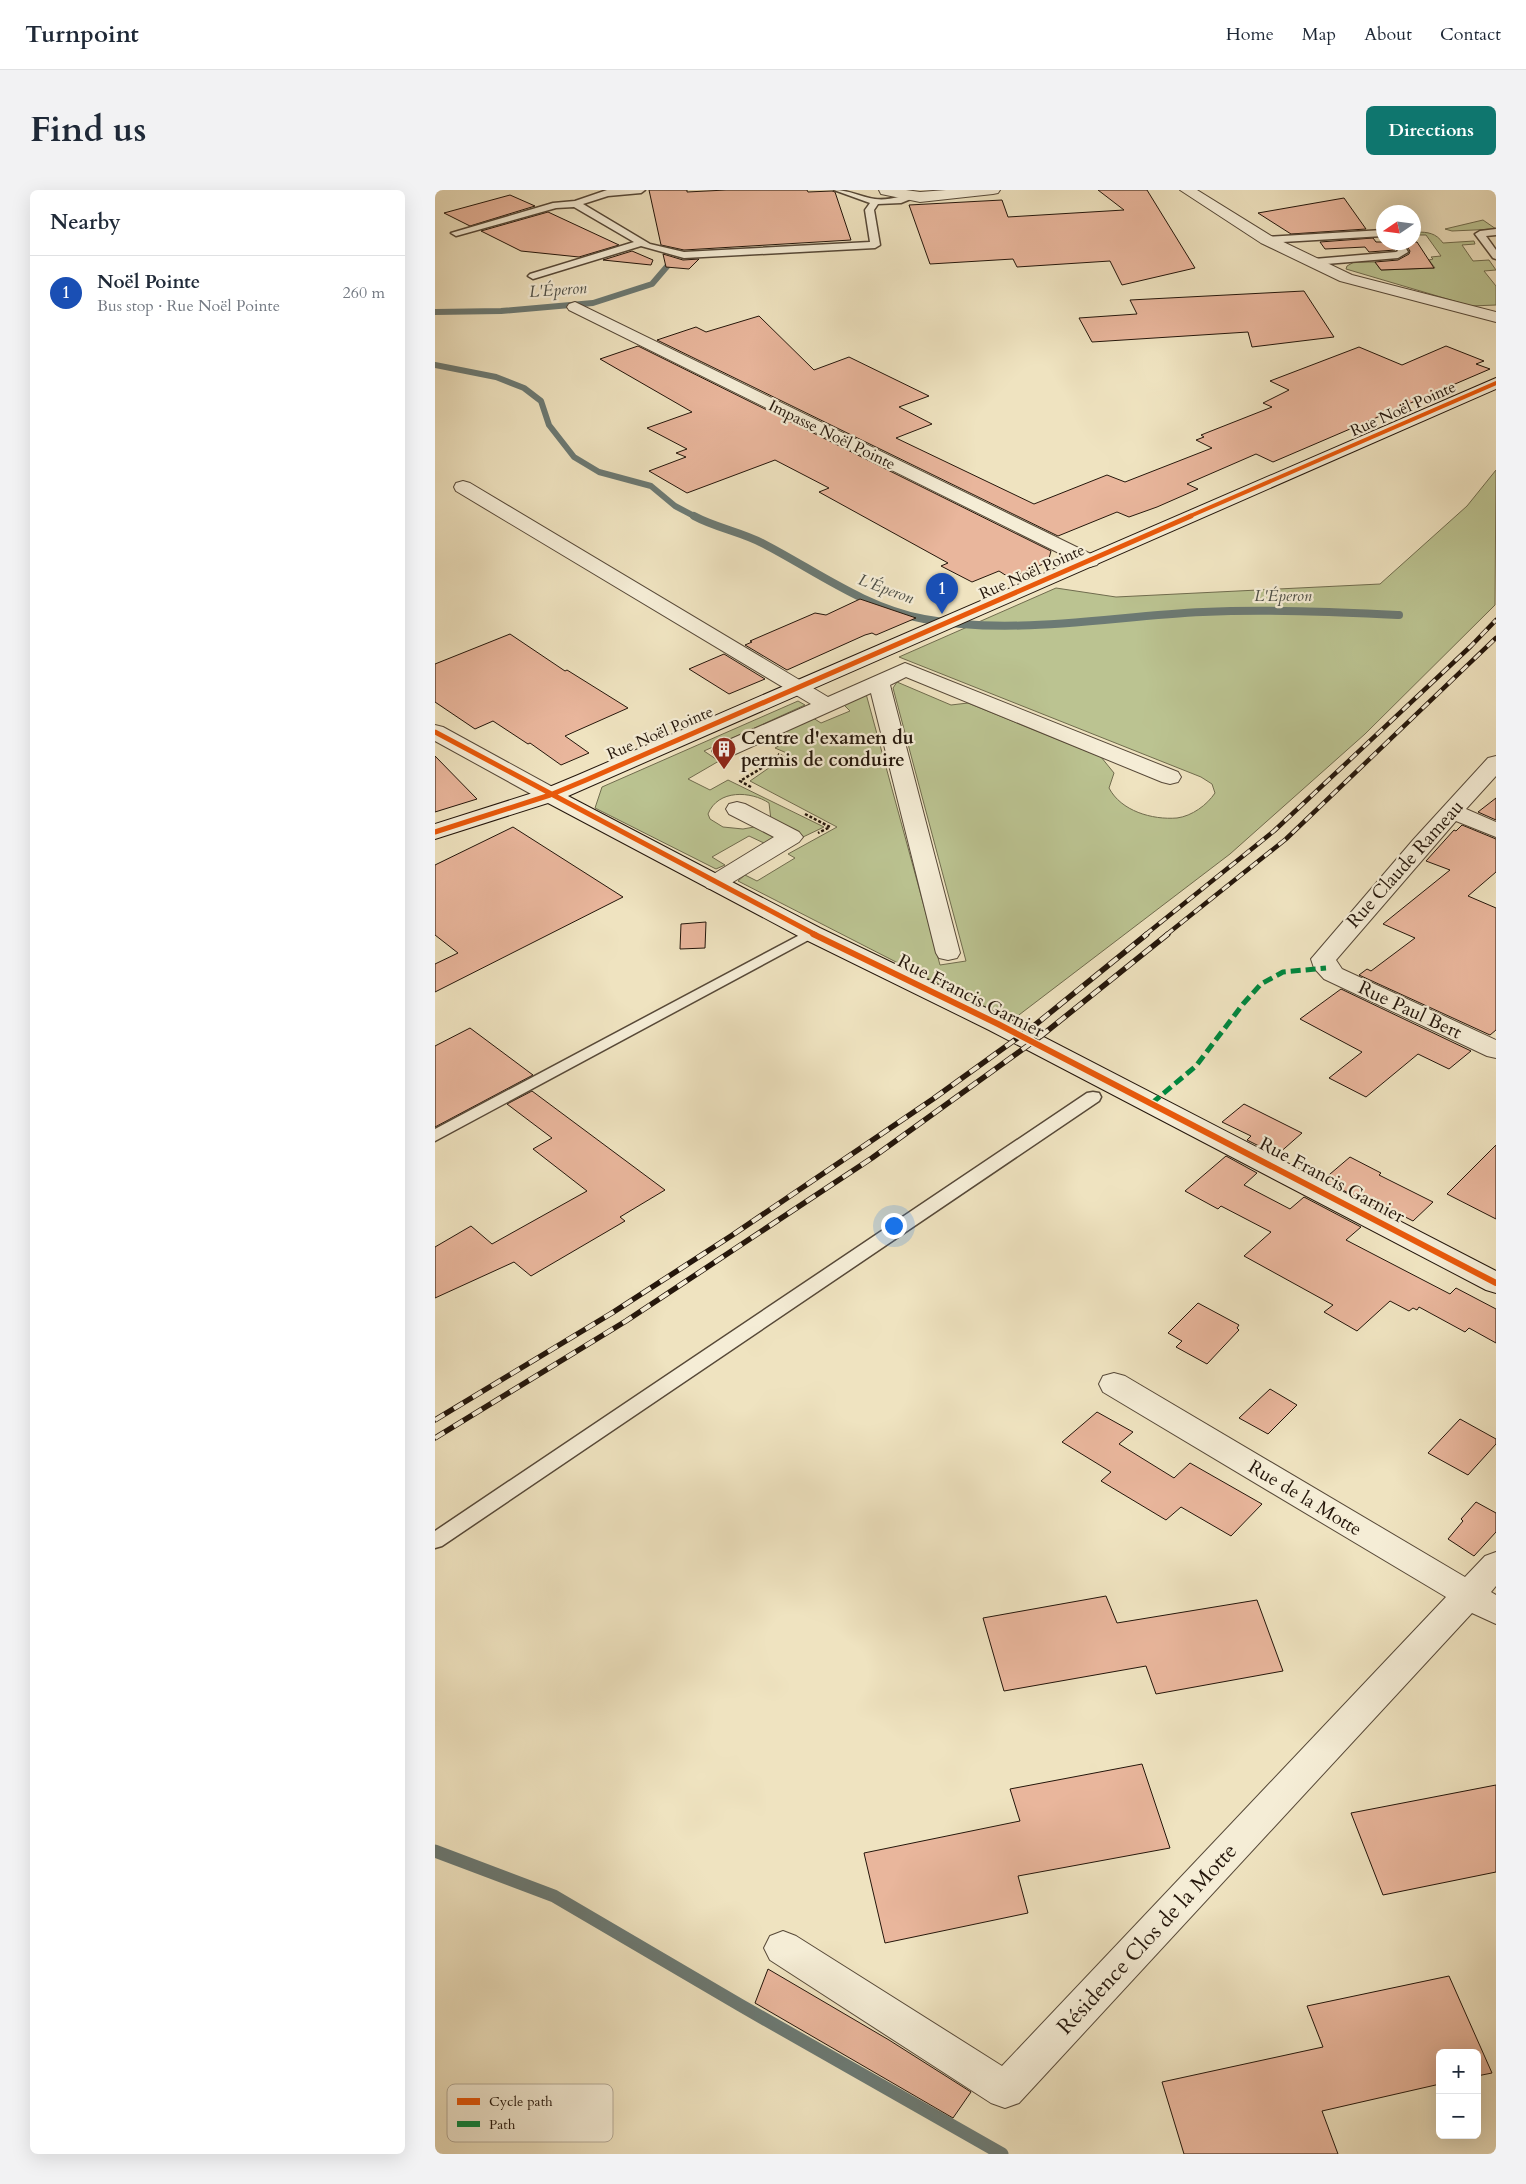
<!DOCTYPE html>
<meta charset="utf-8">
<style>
:root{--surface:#fff;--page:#f2f2f3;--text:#1f2937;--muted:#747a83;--line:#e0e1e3;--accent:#0f766e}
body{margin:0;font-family:Cardo,serif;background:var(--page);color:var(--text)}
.controls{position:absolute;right:15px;bottom:15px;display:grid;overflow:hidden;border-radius:8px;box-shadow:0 5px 20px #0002}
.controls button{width:45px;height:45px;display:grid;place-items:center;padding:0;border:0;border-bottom:1px solid var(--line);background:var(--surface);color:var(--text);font:25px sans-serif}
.compass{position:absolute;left:941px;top:15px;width:45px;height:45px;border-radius:50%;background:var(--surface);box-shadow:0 5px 20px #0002;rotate:257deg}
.you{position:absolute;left:458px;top:1035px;width:18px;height:18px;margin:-12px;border:4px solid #fff;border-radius:50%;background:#1a73e8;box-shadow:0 0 0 8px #1a73e833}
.badge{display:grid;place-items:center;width:32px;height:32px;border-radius:50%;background:var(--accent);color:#fff;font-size:16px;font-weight:700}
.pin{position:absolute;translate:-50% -41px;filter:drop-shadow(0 1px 2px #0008)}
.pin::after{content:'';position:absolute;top:26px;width:18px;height:15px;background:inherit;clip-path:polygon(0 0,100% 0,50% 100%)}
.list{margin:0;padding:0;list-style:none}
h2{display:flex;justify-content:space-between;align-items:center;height:65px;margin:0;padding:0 20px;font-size:21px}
h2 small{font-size:16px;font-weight:400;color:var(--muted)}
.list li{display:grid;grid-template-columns:32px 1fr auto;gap:15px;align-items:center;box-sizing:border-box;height:75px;padding:0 20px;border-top:1px solid var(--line)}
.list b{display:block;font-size:19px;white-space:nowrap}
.list p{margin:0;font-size:16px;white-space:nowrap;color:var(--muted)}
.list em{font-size:16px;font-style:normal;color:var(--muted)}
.map{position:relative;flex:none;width:1061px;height:1964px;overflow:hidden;border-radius:8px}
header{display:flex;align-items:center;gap:30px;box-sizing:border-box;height:70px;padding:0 25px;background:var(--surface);border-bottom:1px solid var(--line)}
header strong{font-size:24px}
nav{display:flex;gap:28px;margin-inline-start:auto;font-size:18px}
.intro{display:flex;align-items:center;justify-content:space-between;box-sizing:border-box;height:120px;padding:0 30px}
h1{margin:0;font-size:35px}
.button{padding:12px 22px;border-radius:8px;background:var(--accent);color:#fff;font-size:18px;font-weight:700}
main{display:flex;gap:30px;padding:0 30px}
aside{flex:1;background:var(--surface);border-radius:8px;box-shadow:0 5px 20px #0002}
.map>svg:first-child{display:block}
</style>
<header>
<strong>Turnpoint</strong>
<nav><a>Home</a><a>Map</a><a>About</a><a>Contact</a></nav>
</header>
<div class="intro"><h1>Find us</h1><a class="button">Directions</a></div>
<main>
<aside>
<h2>Nearby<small></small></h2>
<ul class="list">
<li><span class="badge" style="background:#1a4fb4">1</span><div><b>Noël Pointe</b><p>Bus stop · Rue Noël Pointe</p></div><em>260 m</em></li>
</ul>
</aside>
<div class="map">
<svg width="1061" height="1964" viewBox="0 0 1061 1964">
<rect width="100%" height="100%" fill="#efe3c0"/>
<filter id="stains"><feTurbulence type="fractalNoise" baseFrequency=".004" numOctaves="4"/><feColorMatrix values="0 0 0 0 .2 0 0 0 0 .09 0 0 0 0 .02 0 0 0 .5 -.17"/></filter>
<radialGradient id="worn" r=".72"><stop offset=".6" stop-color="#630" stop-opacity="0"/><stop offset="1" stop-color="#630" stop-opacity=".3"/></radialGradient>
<!-- green -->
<path fill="#bbc391" stroke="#706c4e" d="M1048 30 1061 39 1017 41 1010 39Z
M981 42C993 42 1001 43 1008 53L1039 51 1040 54 1027 55 1038 71 1054 70 1061 80 1049 81 1061 96V115L1036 116 911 79 912 76 919 72H940L946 80 1000 78 994 70 998 69 996 67 1006 66 991 45H982Z
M1061 280 1060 415 930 544 795 664 576 831 303 691 310 685 322 691 360 668 353 664 402 637 315 591 354 564 340 558 349 553 333 545 375 526 386 533 415 521 406 512 430 500 505 775 531 771 458 498 462 492 516 515 533 513 666 567 679 583 674 598C686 621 717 630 742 628 757 626 772 615 780 603L777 594 766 587 464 467 621 398 681 407 945 394 1032 316Z
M363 511 370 515 269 561 284 571 253 589 275 600 293 590 389 637 368 647 336 630 334 613C316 601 283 599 273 624L275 629 288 637 308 639 319 637 341 647 331 654 314 646 277 667 290 675 281 679 160 618 167 597Z"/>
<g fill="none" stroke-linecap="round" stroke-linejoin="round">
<!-- stream-far2 -->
<path stroke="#6c7a74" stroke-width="6" d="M0 122 66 121 158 113 217 94 235 73
M0 175 61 187 89 198 106 211 114 235 139 267 164 282 216 296 240 316 261 327"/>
<!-- stream-far1 -->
<path stroke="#6c7a74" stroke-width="8" d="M259 326C281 338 307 342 329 354 381 381 430 418 489 429 579 446 677 426 768 422 833 419 898 422 964 425"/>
<!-- stream -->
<path stroke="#6c7a74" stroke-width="13" d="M0 1661 119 1706 305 1815 567 1964"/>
</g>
<!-- building -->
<path fill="#e9b69c" stroke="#24160b" d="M214 0H252V2L291 0H372L373 2 397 1 400 2 416 50 249 60 226 55Z
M663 0H712L760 78 687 95 675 71 582 77 578 69 495 74 474 15 567 10 573 27 689 20Z
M75 5 100 16 35 36 9 23Z
M909 8 931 39 856 44 823 23Z
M113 22 184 55 144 67 86 61 46 41Z
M938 48 941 52H956L960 60 934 62 930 57 890 59 885 52Z
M969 52H982L999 78 946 80 940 72 963 70 974 64 975 61Z
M197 61 218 70 216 75 168 70Z
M228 64 248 70 264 69 254 79 231 77Z
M869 101 899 147 817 157 813 142 657 152 644 128 702 124 695 110Z
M324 126 379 180 414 167 494 206 464 217 497 234 461 248 599 314 672 285 690 292 777 258 761 250 769 247 766 245 837 217 828 213 854 200 835 191 924 157 967 175 1011 156 1049 171 1041 174 1055 179 838 272 821 264 752 294 763 299 722 317 694 327 682 322 623 346 222 150 261 137 271 142Z
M203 156 616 361 613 372 575 388 564 381 537 392 506 376 513 373 384 302 394 298 340 270 252 303 214 281 251 267 241 263 252 259 212 238 257 222 165 169Z
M425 409 481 428 441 445 437 443 430 445 352 480 310 455 317 452 315 451 380 423 391 425Z
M75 444 130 481 132 480 193 518 130 546 154 563 126 575 95 553 93 554 58 531 40 539 0 512V474Z
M289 464 330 489 294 504 254 479Z
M0 566 42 609 0 622Z
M1061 608V630L1043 622Z
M1027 635 1061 649V682L1033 706 1061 718V840L1055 845 924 785 932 779 936 781 980 748 948 734 1015 680 991 671 1019 640 1021 641Z
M78 637 188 707 0 802V774L23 763 0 745V675Z
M271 732 270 758 245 759 246 734Z
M906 799 1036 861 1014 879 983 864 931 907 894 888 927 862 865 829Z
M35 838 98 885 0 937V856Z
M97 901 230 1000 185 1027 190 1031 96 1086 79 1072 0 1108V1057L36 1036 57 1054 152 1001 98 959 117 948 72 914Z
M809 914 867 943 842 965 812 950 816 946 787 932Z
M1061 955V1029L1012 1004Z
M791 966 822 983 809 995 855 1019 869 1007 926 1037 911 1050 1015 1104 1021 1098 1061 1119V1153L1034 1138 1030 1142 984 1117 982 1120 978 1118 974 1121 955 1111 922 1141 889 1122 898 1115 809 1066 836 1042 786 1016 783 1019 750 1001Z
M915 967 946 983 944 985 998 1012 978 1031 949 1016 945 1019 888 990Z
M763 1113 804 1135 802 1138 804 1140 772 1174 741 1157 747 1151 733 1143Z
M835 1199 862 1215 833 1244 804 1228Z
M662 1222 698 1242 684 1254 739 1288 755 1273 827 1314 796 1346 746 1317 731 1330 666 1291 676 1282 627 1252Z
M1025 1229 1061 1249V1254L1033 1285 993 1263Z
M1041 1312 1061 1323V1342L1039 1366 1013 1349 1028 1331 1026 1329Z
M671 1406 682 1433 822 1410 848 1481 721 1504 711 1476 569 1501 548 1428Z
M707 1574 735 1658 583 1686 593 1723 450 1753 429 1663 585 1631 575 1599Z
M1061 1595V1682L948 1705 916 1623Z
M333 1779 454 1850 536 1902 518 1928 320 1813Z
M1014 1786 1057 1883 1042 1886V1863H1005V1894L887 1921 903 1964H749L727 1892 888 1857 872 1816Z"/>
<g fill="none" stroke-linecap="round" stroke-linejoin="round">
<defs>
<path id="lane" d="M172 0H210L206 3 173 6 148 14 215 54 249 62 435 52 430 20 435 13 399 0C415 0 425 7 440 9 453 11 467 6 479 3L483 6 466 13 443 14 439 20 445 55 440 58 249 68 206 56 98 89 93 86 95 84 199 52 139 17 121 18 21 46 16 43 118 13 140 11Z
M1061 39V45L1051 46 1061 60V69L1058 68 1040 44 1045 41Z
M948 40V46L832 53 827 50 832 47Z
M958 52H967L973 62 963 68 879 75 874 72 879 69 961 62 963 61Z
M376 739 381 740 383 743 381 746 0 951V939Z
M658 902 664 903 666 907 664 911 7 1356 0 1358V1341L652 903Z"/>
<path id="street" d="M444 0H471L485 2 511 0H565L563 3 558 4 485 12 446 4Z
M745 0H762L838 47 917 85 1061 122V132L905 91 826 53Z
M140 112 662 367 665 371 662 375 655 377 648 375 134 120 132 117 134 114Z
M28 291 35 293 393 507 470 473 743 582 746 587 743 592 735 594 727 592 471 487 455 495 525 763 522 768 513 770 504 768 501 763 436 503 296 566 288 568 280 566 277 561 280 556 376 514 21 301 19 297 21 293Z
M0 535 8 537 123 600 126 605 123 610 115 612 107 610 0 551Z
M1061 566V586L1031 619 1061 632V647L1021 631 901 770 907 779 1061 850V868L1052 866 889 789 879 778 876 769 978 650 1053 568Z
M302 612 310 614 364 642 368 647 364 652 288 698 280 700 272 698 268 693 272 688 339 647 294 624 291 619 294 614Z
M679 1183 690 1186 1030 1387 1050 1366 1061 1362V1396L1056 1402 1061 1405V1434L1037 1423 584 1913 570 1918 556 1913 335 1770 329 1758 335 1746 348 1741 361 1746 567 1876 1011 1407 668 1202 664 1194 668 1186Z"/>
<path id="secondary" d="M1061 188V199L133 606 385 738 572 828 1061 1081V1103L1051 1100 554 840 367 748 113 613 0 649V634L107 600 143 585Z"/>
</defs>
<!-- lane casing -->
<use href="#lane" stroke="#574938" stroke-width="3"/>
<!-- street casing -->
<use href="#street" stroke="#574938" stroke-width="2"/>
<!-- secondary casing -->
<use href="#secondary" stroke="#24160b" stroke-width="2"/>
<!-- path -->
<path stroke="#24160b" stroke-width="2.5" stroke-dasharray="3 2" stroke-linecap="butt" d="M316 597 305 591 347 566 343 564
M370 624 395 637 383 643"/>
<!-- lane -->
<use href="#lane" fill="#f5edd6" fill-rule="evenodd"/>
<!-- street -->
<use href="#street" fill="#f5edd6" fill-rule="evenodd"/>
<!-- secondary -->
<use href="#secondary" fill="#f5edd6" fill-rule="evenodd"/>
<defs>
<path id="rail-far1" d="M710 745 839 641 1036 456 1061 430
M731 745 851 649 1061 448"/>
<path id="rail" d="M0 1230 177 1123 296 1046 498 909 595 839 712 744
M0 1248 191 1131 437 968 606 846 733 744"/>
</defs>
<!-- rail-far1 casing -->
<use href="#rail-far1" stroke="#24160b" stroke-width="4.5"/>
<!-- rail casing -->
<use href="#rail" stroke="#24160b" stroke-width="5.5"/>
<!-- rail-far1 -->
<use href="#rail-far1" stroke="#f5edd6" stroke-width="3" stroke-dasharray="9" stroke-linecap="butt"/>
<!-- rail -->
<use href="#rail" stroke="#f5edd6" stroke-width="4" stroke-dasharray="11" stroke-linecap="butt"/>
<!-- quiet -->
<path stroke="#00873e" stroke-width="5" stroke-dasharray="10 5" stroke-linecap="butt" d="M717 913 761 876 808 814 826 794 848 782 891 778"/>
<defs>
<path id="cycleway-far2" d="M753 327 1061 193"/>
<path id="cycleway-far1" d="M0 542 381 745
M0 642 115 605 151 590 756 326"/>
<path id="cycleway" d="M378 744 563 834 1061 1093"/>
</defs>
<!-- cycleway-far2 casing -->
<use href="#cycleway-far2" stroke="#f5edd6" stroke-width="5.5"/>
<!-- cycleway-far1 casing -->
<use href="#cycleway-far1" stroke="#f5edd6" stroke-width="8"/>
<!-- cycleway casing -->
<use href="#cycleway" stroke="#f5edd6" stroke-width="9"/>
<!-- cycleway-far2 -->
<use href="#cycleway-far2" stroke="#e8590c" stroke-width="4"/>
<!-- cycleway-far1 -->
<use href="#cycleway-far1" stroke="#e8590c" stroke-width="5"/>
<!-- cycleway -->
<use href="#cycleway" stroke="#e8590c" stroke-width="6"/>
</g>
<!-- icons -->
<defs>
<symbol id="building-pin" viewBox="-11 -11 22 30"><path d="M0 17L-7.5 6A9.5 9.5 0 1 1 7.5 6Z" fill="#8f2418" stroke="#f5edd6"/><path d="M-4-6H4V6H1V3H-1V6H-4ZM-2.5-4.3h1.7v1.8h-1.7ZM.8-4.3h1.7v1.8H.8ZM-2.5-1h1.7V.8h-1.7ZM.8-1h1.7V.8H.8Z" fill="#fff"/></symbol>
</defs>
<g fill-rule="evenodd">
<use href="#building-pin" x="275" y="545" width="28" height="38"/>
</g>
<g text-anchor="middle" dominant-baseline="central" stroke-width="4.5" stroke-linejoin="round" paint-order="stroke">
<!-- far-water labels -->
<g font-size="16" font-style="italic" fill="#4e5048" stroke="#f5edd6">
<text transform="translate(123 100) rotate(-4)">L'Éperon</text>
<text transform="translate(451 399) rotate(20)">L'Éperon</text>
<text x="848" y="406">L'Éperon</text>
</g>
<!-- far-street labels -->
<g font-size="16" fill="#24160b" stroke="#f5edd6">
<text transform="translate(968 219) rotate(-24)">Rue Noël Pointe</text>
<text transform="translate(397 245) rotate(26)">Impasse Noël Pointe</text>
<text transform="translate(597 382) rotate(-24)">Rue Noël Pointe</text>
<text transform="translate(225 543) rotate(-23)">Rue Noël Pointe</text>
</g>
<!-- poi labels -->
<g font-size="19" font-weight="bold" fill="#24160b" stroke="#f5edd6" text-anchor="start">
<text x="306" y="548">Centre d'examen du<tspan x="306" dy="22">permis de conduire</tspan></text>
</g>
<!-- street labels -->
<g font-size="19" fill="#24160b" stroke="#f5edd6">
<text transform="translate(970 674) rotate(-48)">Rue Claude Rameau</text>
<text transform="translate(536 806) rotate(27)">Rue Francis Garnier</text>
<text transform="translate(975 820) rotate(25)">Rue Paul Bert</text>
<text transform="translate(897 990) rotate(28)">Rue Francis Garnier</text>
<text transform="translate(870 1308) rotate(31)">Rue de la Motte</text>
</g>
<!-- near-street labels -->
<g font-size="22" fill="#24160b" stroke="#f5edd6">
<text transform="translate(712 1749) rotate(-47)">Résidence Clos de la Motte</text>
</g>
</g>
<!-- legend -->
<rect x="12" y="1894" width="166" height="58" rx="8" fill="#f5edd6" stroke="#b6ac99" stroke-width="1"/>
<rect x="22" y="1908" width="23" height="7" fill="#e8590c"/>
<rect x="22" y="1931" width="23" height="6" fill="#00873e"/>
<g font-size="14" fill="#24160b">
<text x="54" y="1916">Cycle path</text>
<text x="54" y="1939">Path</text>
</g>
<rect width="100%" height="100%" filter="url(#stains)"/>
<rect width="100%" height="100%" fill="url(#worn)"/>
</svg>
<div class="controls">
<button>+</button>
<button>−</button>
</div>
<svg class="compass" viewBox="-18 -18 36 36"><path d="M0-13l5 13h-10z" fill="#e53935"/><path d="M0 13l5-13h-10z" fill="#747a83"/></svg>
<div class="you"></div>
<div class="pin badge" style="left:507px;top:424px;background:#1a4fb4">1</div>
</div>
</main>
